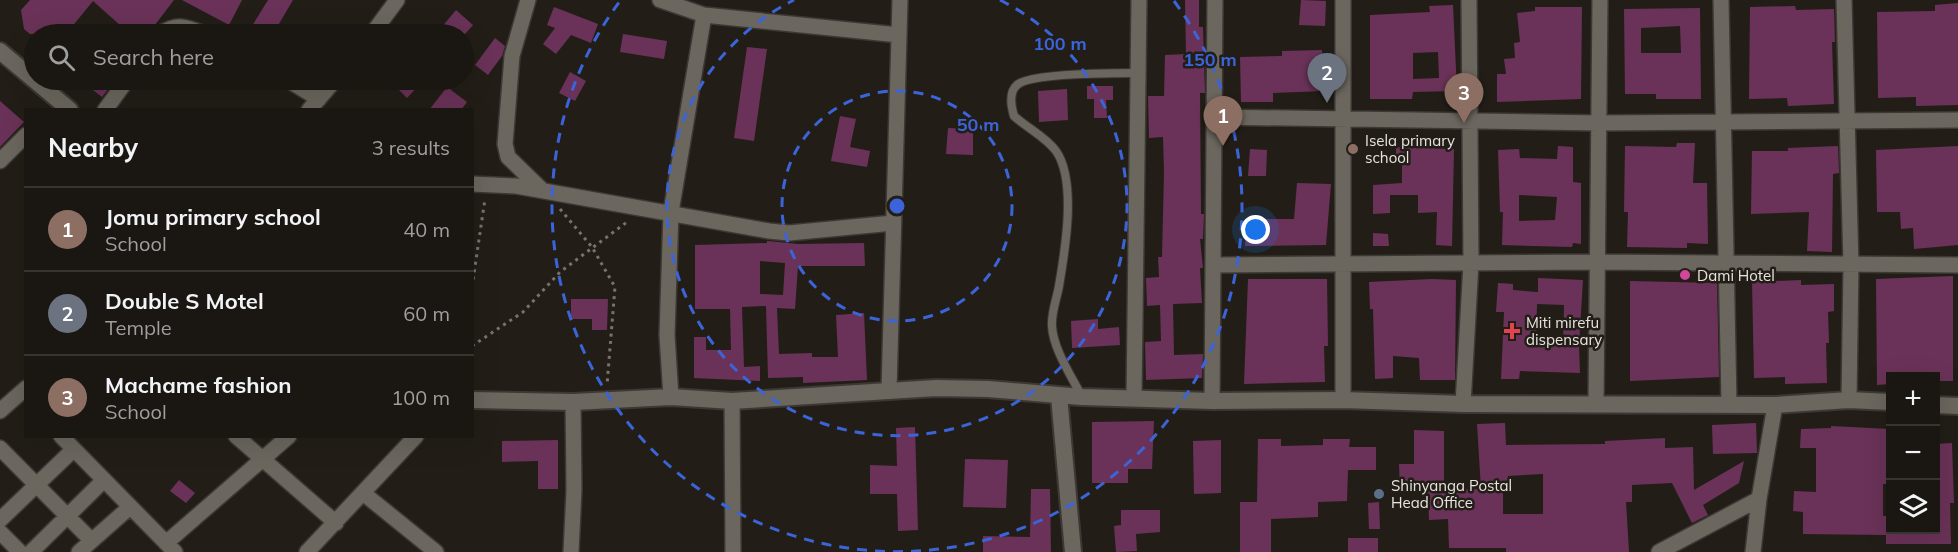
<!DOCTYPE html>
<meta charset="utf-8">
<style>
:root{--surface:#1a1611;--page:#231f1a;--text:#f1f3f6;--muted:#9f9f9f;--line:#383531;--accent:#7c3aed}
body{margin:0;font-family:Mulish,sans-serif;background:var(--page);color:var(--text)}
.controls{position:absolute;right:18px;bottom:18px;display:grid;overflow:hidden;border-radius:0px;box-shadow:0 6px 24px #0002}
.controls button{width:54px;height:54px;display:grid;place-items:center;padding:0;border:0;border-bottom:2px solid var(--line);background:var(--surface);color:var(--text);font:30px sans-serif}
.you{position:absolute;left:1256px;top:230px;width:21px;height:21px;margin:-15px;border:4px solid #fff;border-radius:50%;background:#1a73e8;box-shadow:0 0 0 9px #1a73e833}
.badge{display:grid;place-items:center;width:39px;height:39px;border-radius:50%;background:var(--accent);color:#fff;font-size:20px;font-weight:700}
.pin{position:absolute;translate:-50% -50px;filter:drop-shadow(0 2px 3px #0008)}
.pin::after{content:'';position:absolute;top:32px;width:21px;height:18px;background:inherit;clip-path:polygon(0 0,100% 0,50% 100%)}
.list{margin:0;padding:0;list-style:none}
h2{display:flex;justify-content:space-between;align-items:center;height:78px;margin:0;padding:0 24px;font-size:26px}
h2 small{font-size:20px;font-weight:400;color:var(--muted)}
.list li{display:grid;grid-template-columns:39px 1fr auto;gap:18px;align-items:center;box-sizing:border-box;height:84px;padding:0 24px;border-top:2px solid var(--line)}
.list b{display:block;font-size:22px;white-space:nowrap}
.list p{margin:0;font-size:20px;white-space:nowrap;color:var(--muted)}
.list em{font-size:20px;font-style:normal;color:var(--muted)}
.icon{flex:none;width:33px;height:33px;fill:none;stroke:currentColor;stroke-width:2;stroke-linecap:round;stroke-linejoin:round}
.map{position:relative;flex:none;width:1958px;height:552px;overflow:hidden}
.search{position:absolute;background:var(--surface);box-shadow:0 6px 24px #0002;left:24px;top:24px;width:450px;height:66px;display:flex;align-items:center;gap:15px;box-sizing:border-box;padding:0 21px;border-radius:33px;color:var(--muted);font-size:22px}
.panel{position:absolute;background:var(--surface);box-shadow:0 6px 24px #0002;left:24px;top:108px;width:450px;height:330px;border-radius:0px}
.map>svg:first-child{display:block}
</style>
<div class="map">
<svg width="1958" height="552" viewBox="0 0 1958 552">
<rect width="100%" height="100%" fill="#221e17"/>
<!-- building -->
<path fill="#6a3258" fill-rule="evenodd" d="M30 0H174L148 34H105L121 26 93 1 66 34H30L24 29 21 10Z
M182 0H242L229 25Z
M268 0H293L273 34H247Z
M1185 0H1199V27H1203L1205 93H1200L1201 214H1204L1203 239H1200L1203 268H1200L1202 303 1173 304 1174 355 1203 354 1202 378 1146 380 1145 342 1161 341 1160 305 1147 306 1146 278 1159 277 1158 257H1162L1164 172 1163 137 1149 138 1148 96H1164L1165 55 1186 54Z
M1301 0 1326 1 1325 26 1299 25Z
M1958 3V105L1916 106V97L1878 98 1877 12 1935 11V5Z
M1453 5 1457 91 1413 92 1412 99H1370V15L1430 12 1429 6ZM1438 52 1439 78 1413 79V53Z
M1795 6 1796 10 1834 9 1835 42H1832L1834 104 1788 106 1787 98 1749 99 1750 7Z
M554 7 598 24 591 43 571 35 556 54 543 44 555 28 547 25Z
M1535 7H1582L1581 99 1497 102V74H1506L1504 59 1515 58 1514 43 1520 42 1517 13 1535 11Z
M1700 8 1701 99H1656V94H1625L1624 9ZM1680 26 1681 53H1641V28Z
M456 10 473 25 465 34H436Z
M623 34 667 41 664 59 620 52Z
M495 38 505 46 502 56 488 75 475 65Z
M747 47 767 49 754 141 734 138Z
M1322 50 1324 91 1273 93V102H1241L1240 57 1282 56V51Z
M570 72 586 81 575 101 559 93Z
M80 80H115L102 97Z
M403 80H424L407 98 396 87Z
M1087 86H1113V100H1106L1107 118H1094V99H1087Z
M447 87 467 102 461 110H429Z
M1067 89 1068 120 1039 122 1038 91Z
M0 101 24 122 0 147Z
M840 116 856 119 850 147 870 151 867 167 831 161Z
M948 128 973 129V155L946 154Z
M1677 143H1695L1693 183H1707L1708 244 1687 243V248L1627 247 1628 212H1624L1625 146 1676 147Z
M1558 146 1573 147V182L1581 183V244L1573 243 1572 247 1502 245 1503 212H1500L1498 150 1519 149 1520 158 1557 159ZM1519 195 1557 197 1555 220 1519 221Z
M1838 146 1839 173 1833 174 1832 252 1807 251 1809 212 1751 214 1752 151H1788V148Z
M1958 146V245L1914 249 1913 228 1901 229 1900 212H1877L1876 150Z
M1396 147 1454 149 1452 246 1436 245 1437 212 1418 213V195H1390V213L1373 214V185L1402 183V159H1396Z
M1250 149 1267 150 1266 176H1248Z
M1297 183 1331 184 1326 245 1245 246 1246 219H1294Z
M1373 233 1388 234 1389 246H1373Z
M767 241 799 244 864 243 865 266H798L795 309 777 308 779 354 812 353V357H838L836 315 864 313 867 380 803 383V377L768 378 766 306 742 307 744 367 760 366V381L694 378V337H706V350H731L730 309H695V245L767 243ZM760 261 785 263 783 295 760 294Z
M1953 276V381H1935V376H1890V384L1877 385 1876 279Z
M1538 278 1583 280 1579 345 1580 373 1520 371 1519 379H1501L1504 312H1496L1498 283 1513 284V290L1538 292ZM1537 304 1564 305 1563 344 1536 345Z
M1248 279H1327L1328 346H1324L1325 382 1244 384Z
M1432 279 1456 280 1455 380H1420L1419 358 1393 356V378L1375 379 1373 309H1370L1369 282Z
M1801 280V285L1834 284V311L1828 312 1829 343H1826L1827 383 1785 384V377L1754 378 1752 282Z
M1630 281 1717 283 1719 377 1630 381Z
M571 299H608L607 330H592V319H571Z
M1098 319V329L1119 327 1120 345 1072 348 1071 321Z
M1154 421 1152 469H1128V483H1092V422Z
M1505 423 1506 445 1605 444V441L1665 438V448L1693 447 1694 490 1744 461 1739 483 1703 505 1708 515 1692 523 1672 483 1632 485V502H1626L1629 552H1506V548H1449L1448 519 1429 520 1428 491 1400 492 1399 464H1414V430L1444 431V490L1481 489 1477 424ZM1543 474V514H1503V486H1508V476Z
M1756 423 1757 453 1713 454 1712 425Z
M1831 426 1890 429V484H1883V516H1890V530H1935V444L1952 443 1954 503H1950L1951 544H1886V535L1803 534V512L1793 511 1794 491 1816 492V448H1800L1801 429 1831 428Z
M915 427 918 530 898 531 897 494H870V465L897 466 896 428Z
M1258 439H1281V446L1323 445V439H1350L1349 447H1376V470H1348L1347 501 1318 502V517L1271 519V552H1240V502H1257Z
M558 440V489H538V461L502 462V441Z
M1221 440V493L1194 494 1193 441Z
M965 459 1008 460 1006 508 963 507Z
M179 480 195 493 186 503 170 491Z
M1031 489H1050L1051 552H983V536L1030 537Z
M1379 502 1380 529H1369L1368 503Z
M1121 510H1160V532L1136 534 1137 551 1116 552 1114 526 1121 525Z
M1348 538H1378V552H1348Z"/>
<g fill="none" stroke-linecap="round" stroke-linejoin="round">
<defs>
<path id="service" d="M1082 397C1072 377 1053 349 1052 326 1051 313 1057 298 1059 286 1065 251 1077 181 1056 151 1046 137 1027 128 1014 116 1011 106 1009 92 1017 85 1030 73 1117 73 1138 73"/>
<path id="minor" d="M528 0 512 56 505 144 508 157 542 190
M660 0 704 15 899 35
M1343 0V400
M1721 0 1729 404
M1844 0 1851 265 1849 400
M160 34C177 23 186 26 204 34
M372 34 397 0
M288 80 319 99
M105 110 127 80
M309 110 335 80
M1216 117 1599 123 1958 120
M0 161 26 135
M472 184 516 186 769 231 789 233 893 223
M1215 265 1596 262 1958 265
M889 390 900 0
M671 397 667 335 671 212 704 15
M1134 398 1139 0
M732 401 733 552
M1212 401 1215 0
M1596 403 1600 0
M1463 404 1471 263 1469 0
M0 411 26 388
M61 436 175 552
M236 436 336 523
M0 448 91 540
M363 493 436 552
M0 520 73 450
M0 532 20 552
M166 543 289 436
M31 552 103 481
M79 552 130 507
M307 552 416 436
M571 552 574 490 573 402
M1659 552 1759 499
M1753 552 1759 499 1775 405"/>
<path id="tertiary" d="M0 51 70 110
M1059 396 1073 552
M472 400 573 402 671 397 732 401 936 388 988 389 1082 397 1212 401 1343 400 1463 404 1775 405 1849 400 1890 402
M1936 405 1958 406"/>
</defs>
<!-- service casing -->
<use href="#service" stroke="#3c3834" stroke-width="10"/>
<!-- minor casing -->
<use href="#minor" stroke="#3c3834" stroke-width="18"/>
<!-- tertiary casing -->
<use href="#tertiary" stroke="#3c3834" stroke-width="20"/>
<!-- path -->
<path stroke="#77746e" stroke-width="3" stroke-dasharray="3 4.5" stroke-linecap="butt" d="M560 209 592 247 615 287 607 385
M472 287 485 199
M472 346 523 312 560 272 627 222"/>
<!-- service -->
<use href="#service" stroke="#6b665e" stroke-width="8"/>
<!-- minor -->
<use href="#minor" stroke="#6b665e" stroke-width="15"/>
<!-- tertiary -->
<use href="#tertiary" stroke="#6b665e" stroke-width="16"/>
</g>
<!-- distance rings -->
<g fill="none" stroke="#3b64d9" stroke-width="3" stroke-dasharray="10 8">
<circle cx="897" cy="206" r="115"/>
<path d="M1000 0A230 230 0 1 1 794 0"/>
<path d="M1174 1A345 345 0 1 1 620 1"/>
</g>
<!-- markers -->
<circle fill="#8d6e63" stroke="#221e17" stroke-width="2" cx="1353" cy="149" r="6"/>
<circle fill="#d1479c" stroke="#221e17" stroke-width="2" cx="1685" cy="275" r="6"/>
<path fill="#e0444e" stroke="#221e17" stroke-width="2" d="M1509 322h6v6h6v6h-6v6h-6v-6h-6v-6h6z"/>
<circle fill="#5c6f8a" stroke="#221e17" stroke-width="2" cx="1379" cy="494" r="6"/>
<g text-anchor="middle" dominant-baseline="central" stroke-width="5" stroke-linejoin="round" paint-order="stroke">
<!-- poi labels -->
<g font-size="15" fill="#e7e4df" stroke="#221e17" text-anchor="start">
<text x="1365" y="140">Isela primary<tspan x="1365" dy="17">school</tspan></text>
<text x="1697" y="275">Dami Hotel</text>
<text x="1526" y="322">Miti mirefu<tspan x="1526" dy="17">dispensary</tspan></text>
<text x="1391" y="485">Shinyanga Postal<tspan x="1391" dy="17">Head Office</tspan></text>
</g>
</g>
<circle cx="897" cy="206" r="9" fill="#3b64d9" stroke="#221e17" stroke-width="3"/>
<g font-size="18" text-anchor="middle" font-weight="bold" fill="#3b64d9" stroke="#221e17" stroke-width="5" stroke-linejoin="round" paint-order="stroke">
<text x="1060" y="50">100 m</text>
<text x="1210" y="66">150 m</text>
<text x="978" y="131">50 m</text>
</g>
</svg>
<div class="controls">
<button>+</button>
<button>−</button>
<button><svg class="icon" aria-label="layers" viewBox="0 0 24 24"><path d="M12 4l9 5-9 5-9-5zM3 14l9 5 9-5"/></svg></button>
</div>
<div class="you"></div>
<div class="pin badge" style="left:1223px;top:146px;background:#8d6e63">1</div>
<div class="pin badge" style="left:1327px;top:103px;background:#6b7280">2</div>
<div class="pin badge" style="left:1464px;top:123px;background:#8d6e63">3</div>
<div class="search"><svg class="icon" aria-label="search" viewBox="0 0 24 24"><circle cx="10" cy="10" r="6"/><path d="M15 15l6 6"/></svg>Search here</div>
<section class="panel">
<h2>Nearby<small>3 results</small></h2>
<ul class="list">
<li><span class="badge" style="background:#8d6e63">1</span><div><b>Jomu primary school</b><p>School</p></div><em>40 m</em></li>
<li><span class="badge" style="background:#6b7280">2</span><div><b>Double S Motel</b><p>Temple</p></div><em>60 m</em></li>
<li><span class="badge" style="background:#8d6e63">3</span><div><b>Machame fashion</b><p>School</p></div><em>100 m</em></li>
</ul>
</section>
</div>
